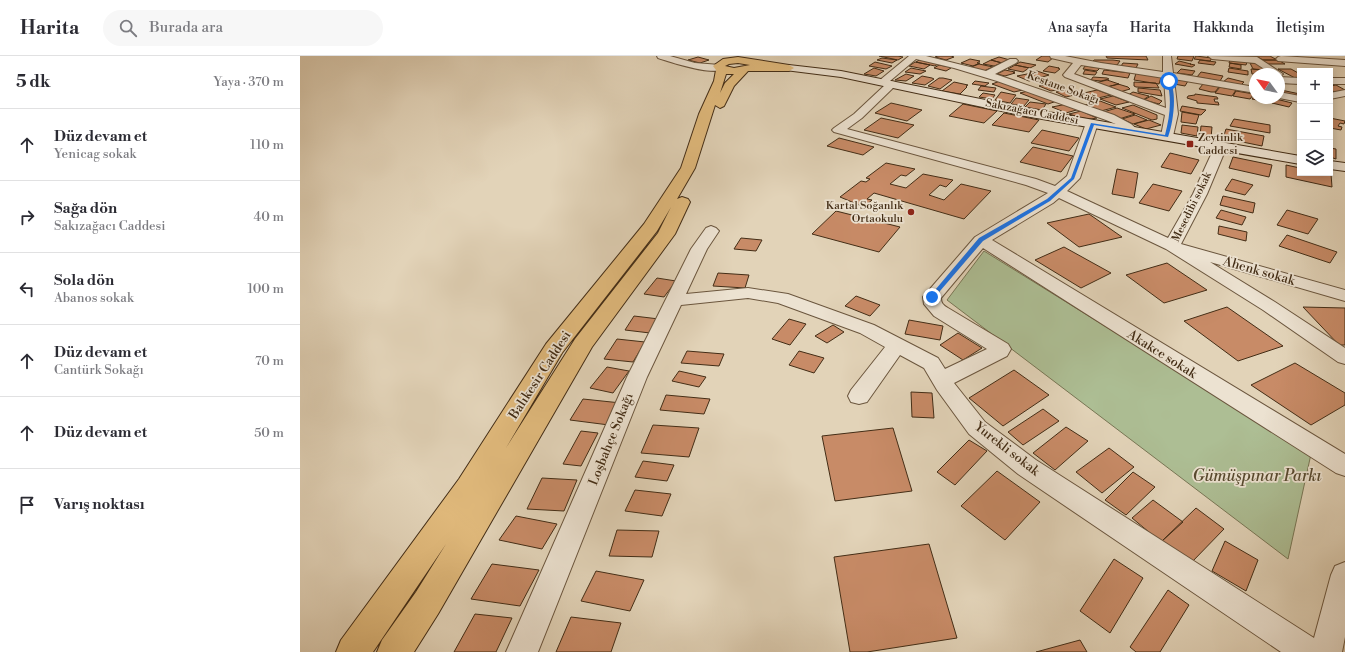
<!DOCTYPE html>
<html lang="tr">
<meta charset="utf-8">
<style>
:root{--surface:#fff;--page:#f7f7f7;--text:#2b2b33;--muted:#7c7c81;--line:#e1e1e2}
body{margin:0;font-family:"Libre Bodoni",serif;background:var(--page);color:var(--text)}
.controls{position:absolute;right:12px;top:12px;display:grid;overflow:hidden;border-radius:0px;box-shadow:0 2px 10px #0003}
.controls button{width:36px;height:36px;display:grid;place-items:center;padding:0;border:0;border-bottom:1px solid var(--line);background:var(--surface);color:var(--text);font:20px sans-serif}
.compass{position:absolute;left:949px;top:12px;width:36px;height:36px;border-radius:50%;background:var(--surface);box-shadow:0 2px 10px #0003;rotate:303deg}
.stop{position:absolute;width:12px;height:12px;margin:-9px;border:3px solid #1a73e8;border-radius:50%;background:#fff}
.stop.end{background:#1a73e8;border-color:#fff;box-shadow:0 1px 4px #0008}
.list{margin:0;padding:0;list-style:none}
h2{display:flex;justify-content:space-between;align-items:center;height:52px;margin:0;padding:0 16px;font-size:17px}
h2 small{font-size:13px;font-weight:400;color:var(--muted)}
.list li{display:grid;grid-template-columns:26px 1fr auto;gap:12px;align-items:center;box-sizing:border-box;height:72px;padding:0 16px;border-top:1px solid var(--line)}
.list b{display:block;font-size:15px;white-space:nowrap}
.list p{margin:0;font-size:13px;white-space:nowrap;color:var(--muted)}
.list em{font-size:13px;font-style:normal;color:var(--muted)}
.icon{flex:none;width:22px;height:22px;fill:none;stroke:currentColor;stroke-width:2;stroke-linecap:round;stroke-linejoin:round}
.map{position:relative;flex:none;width:1045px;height:596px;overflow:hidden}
header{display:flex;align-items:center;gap:24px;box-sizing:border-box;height:56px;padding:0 20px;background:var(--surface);border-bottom:1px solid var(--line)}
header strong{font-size:19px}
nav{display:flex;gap:22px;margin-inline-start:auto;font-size:14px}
.search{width:280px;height:36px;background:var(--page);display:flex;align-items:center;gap:10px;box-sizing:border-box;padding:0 14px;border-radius:22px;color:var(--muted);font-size:15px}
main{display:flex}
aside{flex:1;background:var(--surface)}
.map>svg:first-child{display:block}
</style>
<header>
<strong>Harita</strong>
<div class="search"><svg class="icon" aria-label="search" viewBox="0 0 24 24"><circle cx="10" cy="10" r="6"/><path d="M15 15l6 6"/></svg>Burada ara</div>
<nav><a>Ana sayfa</a><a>Harita</a><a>Hakkında</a><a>İletişim</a></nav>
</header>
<main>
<aside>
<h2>5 dk<small>Yaya · 370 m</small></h2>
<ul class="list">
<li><svg class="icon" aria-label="ahead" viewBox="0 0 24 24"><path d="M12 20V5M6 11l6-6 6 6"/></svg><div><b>Düz devam et</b><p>Yenicag sokak</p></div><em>110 m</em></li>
<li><svg class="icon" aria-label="right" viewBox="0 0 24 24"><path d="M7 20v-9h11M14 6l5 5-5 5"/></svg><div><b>Sağa dön</b><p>Sakızağacı Caddesi</p></div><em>40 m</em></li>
<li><svg class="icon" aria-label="left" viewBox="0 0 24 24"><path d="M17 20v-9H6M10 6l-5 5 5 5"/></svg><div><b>Sola dön</b><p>Abanos sokak</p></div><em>100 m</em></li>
<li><svg class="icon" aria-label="ahead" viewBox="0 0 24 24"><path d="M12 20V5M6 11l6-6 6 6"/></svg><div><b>Düz devam et</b><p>Cantürk Sokağı</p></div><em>70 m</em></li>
<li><svg class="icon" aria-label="ahead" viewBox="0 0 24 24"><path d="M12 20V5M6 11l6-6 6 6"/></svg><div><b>Düz devam et</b></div><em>50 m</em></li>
<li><svg class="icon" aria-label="arrive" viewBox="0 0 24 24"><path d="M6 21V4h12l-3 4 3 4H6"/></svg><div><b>Varış noktası</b></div></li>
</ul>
</aside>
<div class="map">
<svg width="1045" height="596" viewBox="0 0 1045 596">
<rect width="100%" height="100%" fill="#e2d3b8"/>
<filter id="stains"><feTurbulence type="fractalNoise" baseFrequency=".005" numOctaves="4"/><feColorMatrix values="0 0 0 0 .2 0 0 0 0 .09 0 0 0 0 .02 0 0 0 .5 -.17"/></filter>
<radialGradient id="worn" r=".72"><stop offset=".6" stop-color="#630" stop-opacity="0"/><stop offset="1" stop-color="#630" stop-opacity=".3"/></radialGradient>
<!-- green -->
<path fill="#adbe94" stroke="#787655" d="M684 195 1011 398 988 503 647 244Z"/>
<!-- building -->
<path fill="#c88b67" stroke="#432d16" d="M579 0H598L603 1 598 4Z
M638 0H651L654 1 646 4 635 1Z
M742 0H749L754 1 748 6 736 4Z
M806 0H846L848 4 807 2Z
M878 0H894L892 5 877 3Z
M896 0 912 2 910 5 894 3Z
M956 0H970L977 4H963Z
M398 1 409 4 400 7 388 4Z
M699 1 710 4 702 7 691 4Z
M582 2 597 4 592 7 577 4Z
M621 3 641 6 635 10 616 6Z
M670 3 680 5 677 7H680L673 10 661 7Z
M691 4 702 7 694 10 683 8Z
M794 4H813L820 5 817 9 792 6Z
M900 4 916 6 914 9 898 7Z
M930 4 947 6 946 9 929 7Z
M959 4H978L985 8H967Z
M879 5 891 8H890L895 9 892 11 875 8Z
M575 6 592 10 586 13 569 10Z
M615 6 630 9 624 13 609 10Z
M720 6 736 9 730 12 715 9Z
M823 7 838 8 836 12 821 10Z
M930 7 941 9V13L929 11Z
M950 7 963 8 966 14 953 13Z
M679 8 693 11 684 15 671 11Z
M639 9 650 11 651 12 646 15 634 12Z
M715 9 729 12 723 16 708 13Z
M749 10 759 12H758L760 13 755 17 743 15Z
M785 10 800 12 797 15 783 13Z
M574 12 584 15 576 20 564 18Z
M611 12 626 15 620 18 605 16Z
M929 12 948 15V19L928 16Z
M881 13 895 15 892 19 877 17Z
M951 13 972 15V18H952Z
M978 13H991L1000 18V22H995Z
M705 14 715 16 713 17H715L705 20 697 18Z
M785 14 797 16 795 19 783 18Z
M804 14 830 17 828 22 802 18Z
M737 15 749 19 739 22 727 18Z
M901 16 923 20 920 25 897 21Z
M836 17 861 21 859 28 834 24Z
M606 18 614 20 606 25 595 24Z
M727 18 739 22 729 25 717 20Z
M622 20 632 22 634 23 625 29 612 27Z
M793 21 807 22 809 23 801 25 791 24Z
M639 22H643L652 24 640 33 628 30Z
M928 22 944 26 940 30 923 26Z
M877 23 888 25 885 30 874 28Z
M807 24 819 28 807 31 795 27Z
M675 25 689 27 685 30 672 28Z
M700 25 723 34 714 36 692 28Z
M654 26 668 29 666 30 667 31 660 38 642 35Z
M834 26 856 27 859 32 836 31 834 30Z
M753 27 765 32 751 35 739 30Z
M818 28 828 31 830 33 820 36 807 31Z
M903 28 919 31 915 36H911L899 33Z
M1036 29 1045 34V36H1035L1030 34V30Z
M681 30 696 32 694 36 678 34Z
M920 31 936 34 932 40 915 37Z
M838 32 860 34 862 40 838 36Z
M768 34 778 38 766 41 756 36Z
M797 34 811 39 798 42 784 37Z
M981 34 1000 38 997 41 979 37Z
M728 35 757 45 748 48 720 37Z
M936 35 954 38 950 43 933 40Z
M701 36 716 39 710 47 695 44Z
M833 36 849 40 843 44 828 39Z
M683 37 695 39 692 43 679 41Z
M895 38 917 41 918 43H914L915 46H918L919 49 897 47V45L887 42 888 40 895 39Z
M955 39V42H970L968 46 952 43Z
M813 40 829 46 816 49 800 43Z
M851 40 862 45 859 48 844 44Z
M716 42 729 44 724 50 711 48Z
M976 43 992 47 989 51 972 47Z
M800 45 816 51 801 55 785 49Z
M730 46 746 48 742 54 725 51Z
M591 47 622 54 607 65 575 57Z
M663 48 697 55 684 67 649 60Z
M767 48 780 53 766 57 752 51Z
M833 49 857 59V63L852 64 822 52Z
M882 50 906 54 901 59 880 55Z
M817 52 835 58 819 63 803 56Z
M781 55 797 62 791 63 782 62 769 58Z
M882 56 899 59 896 68 881 66Z
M704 57 739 64 729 76 692 69Z
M835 59 847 64 833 68 822 63Z
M581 62 614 69 598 82 564 74Z
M1030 62 1045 65 1044 68 1040 67 1038 70 1042 71 1041 74 1030 72Z
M934 63 970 69V77L930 70Z
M849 64 861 69 846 73 834 68Z
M882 69 898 71 897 80 881 77Z
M901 70 912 71 911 82 900 80Z
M926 73 964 80 962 90 923 82Z
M742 74 779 82 769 95 731 87Z
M539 82 574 91 563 99 527 90Z
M733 91 773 100 761 116 720 106Z
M1030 92 1036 93V103L1030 101Z
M870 97 899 104 891 118 861 111Z
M933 101 972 109 969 121 929 112Z
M586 107 615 113 606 120 601 119 590 128 606 132 623 118 653 124 646 131 640 129 629 139 644 144 661 128 691 135 664 163 574 137 567 143 572 144 564 151 540 141 561 125 566 126 570 123 566 122Z
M986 109 1000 112V117L1031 118 1032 131 986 121Z
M817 113 838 117 834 142 812 138Z
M932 123 953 129 945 139 925 134Z
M853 128 882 135 869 155 839 147Z
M923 140 955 147 953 157 920 149Z
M921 154 946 161 942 169 916 162Z
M987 154 1018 163 1008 178 977 169Z
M536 155 600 171 579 196 512 178Z
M789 158 822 181 779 191 747 167Z
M919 170 947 176 946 185 918 178Z
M987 179 1037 196 1030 207 979 190Z
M441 182 462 184 456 195 434 193Z
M764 191 811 217 781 232 735 204Z
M867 207 907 234 864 247 826 219Z
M418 217 449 219 445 232 413 230Z
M357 222 376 225 364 241 344 238Z
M556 240 580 249 570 260 545 250Z
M927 251 983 290 938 305 884 265Z
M1003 251 1045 252V289H1039Z
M334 260 359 263 350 277 325 274Z
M489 263 506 268 490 289 472 283Z
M609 264 643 270 640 284 605 278Z
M533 269 544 276 527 287 515 280Z
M658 277 682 292 663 304 640 289Z
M317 283 345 286 333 306 304 303Z
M387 295 424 298 419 310 381 307Z
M499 295 524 302 514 317 489 309Z
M995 307 1045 337V349L1011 369 951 329Z
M307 311 329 315 313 337 290 332Z
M714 314 749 339 703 370 669 342Z
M379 315 406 321 399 331 372 325Z
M611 336 632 337 634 362 612 361Z
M366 339 410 343 404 358 360 354Z
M283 343 321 347 309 369 270 364Z
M743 353 759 365 723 389 708 376Z
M353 369 399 372 389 401 341 397Z
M766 371 788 385 755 414 733 397Z
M593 372 612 435 535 445 522 380Z
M281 375 298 377 281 410 263 408Z
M669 384 687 395 655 429 637 416Z
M809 392 834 411 802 437 776 416Z
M343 405 374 409 367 425 335 421Z
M697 415 740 446 705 484 661 450Z
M833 416 855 431 826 459 805 444Z
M242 422 277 424 264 455 227 453Z
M335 434 371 438 362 460 325 455Z
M853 444 883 466 861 486 832 462Z
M896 452 924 473 891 507 862 485Z
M216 460 257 468 242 493 199 484Z
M317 474 359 475 352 501 309 500Z
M925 485 958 504 946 535 912 515Z
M629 488 657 582 567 596H550L534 501Z
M814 503 843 522 810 577 780 555Z
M192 508 239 514 220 550 171 543Z
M296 515 344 524 330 555 281 545Z
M868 534 889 549 860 596H836L830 591Z
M175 558 212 562 196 596H154Z
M271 561 321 567 311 596H256Z
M780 584 787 596H736Z"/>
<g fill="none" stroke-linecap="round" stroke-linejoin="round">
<defs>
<path id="street" d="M357 0H370L395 7 420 9 425 12C416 21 370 6 358 2Z
M609 0H626L686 15 710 3H716L718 5 716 7 695 18 814 59 831 68 838 74 836 76H828L818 69 806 64 697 25 654 12 616 3 590 25 595 26 596 28 595 30 562 62 547 73 736 123 755 130 767 120 786 67 788 65H796L798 67 780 122 767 135 868 182 893 138 915 90 917 87H925L927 90 907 138 881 188 1045 234V245L910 206 975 246 1045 292V308L1038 306 963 254 866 193 759 142 753 147 692 184 1045 398V420L1036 417 683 192 641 242C641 247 643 249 648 252L708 288 711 293 707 300 654 327 685 366 736 404 1014 582 1031 519 1035 510 1045 506V581L1042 596H981L718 418 669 378 637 334 624 312 600 299 567 346 559 348 551 346 548 340 551 334 585 291 560 277 478 247 448 242 381 249 347 321 238 596H206L327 321 391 193 406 172 411 170 416 172 419 175 407 193 386 238 448 232 488 238 574 269 638 302 645 313 687 293 634 260 624 248 623 241 675 181 748 137 726 129 534 76 532 74 534 72 554 58 585 29 580 28 578 26 580 24Z
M750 0H765L801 7 863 16V0H871L873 17 955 31V37L874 23 878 58 873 80 871 83H863L861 80 865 59 765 21 763 19 773 7 751 2ZM781 9 864 22 866 52 774 18Z
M908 0 957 1 983 18 979 21V18H972L955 7 912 3Z
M981 0 1045 4V10L978 5 976 3 978 1Z
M979 21 1000 22V28L979 27Z
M1030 22H1045V28H1030Z
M1045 34V40L1030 43V37Z
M979 36 1000 40V46L979 42Z"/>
<path id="secondary" d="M489 9 541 15 725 52 1000 100V108L725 60 541 21 485 14 484 12 485 10Z
M1030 105 1045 107V115L1030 113Z"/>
<path id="primary" d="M438 1 489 9 494 12 489 15H448L434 30 424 50 420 52 415 49 395 112 377 143 382 141 388 143 390 146 375 178 292 291 138 558 114 596H77L82 584 116 536 146 488 73 596H36L41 584 159 423 246 288 344 168 381 112 399 58 414 25 416 14 413 10 423 3ZM438 7 450 9 434 12 425 10 429 8ZM426 18H434L425 27 420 37ZM371 151 358 177 275 283 206 392 262 297 357 175Z"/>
</defs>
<!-- street casing -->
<use href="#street" stroke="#6b563e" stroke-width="2"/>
<!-- secondary casing -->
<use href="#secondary" stroke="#432d16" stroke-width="2"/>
<!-- primary casing -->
<use href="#primary" stroke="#432d16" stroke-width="2"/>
<!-- street -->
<use href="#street" fill="#ece2d1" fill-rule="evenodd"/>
<!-- secondary -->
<use href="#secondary" fill="#ece2d1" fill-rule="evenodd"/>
<!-- primary -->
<use href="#primary" fill="#e1ba7c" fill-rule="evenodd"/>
</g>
<!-- route -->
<path fill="#1a73e8" d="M869 24C878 35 873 68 868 81L794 69 774 123 750 145 683 185 634 242H630V240L679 182 747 143 771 122 791 67 865 79C870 60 872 43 867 25Z"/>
<!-- markers -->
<g fill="#8f2418" stroke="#ece2d1" stroke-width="1.5">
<rect x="886" y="84" width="8" height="8" rx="2"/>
<circle cx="611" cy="156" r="4"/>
</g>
<g text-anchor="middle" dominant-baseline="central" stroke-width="3.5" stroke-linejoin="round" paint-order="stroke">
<!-- far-street labels -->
<g font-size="11" fill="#432d16" stroke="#ece2d1">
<text transform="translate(763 32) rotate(20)">Kestane Sokağı</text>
<text transform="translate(732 56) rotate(11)">Sakızağacı Caddesi</text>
<text transform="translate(892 151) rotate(-64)">Mesedibi sokak</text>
</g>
<!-- far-poi labels -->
<g font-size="11" fill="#432d16" stroke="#ece2d1" text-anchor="start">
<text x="898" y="82">Zeyti̇nli̇k<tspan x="898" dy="13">Caddesi̇</tspan></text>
<text x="603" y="150" text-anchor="end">Kartal Soğanlık<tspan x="603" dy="13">Ortaokulu</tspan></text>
</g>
<!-- street labels -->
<g font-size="13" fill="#432d16" stroke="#ece2d1">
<text transform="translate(959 215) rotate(16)">Ahenk sokak</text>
<text transform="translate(862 298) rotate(32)">Akakce sokak</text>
<text transform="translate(240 319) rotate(-57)">Balıkesir Caddesi</text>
<text transform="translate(311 383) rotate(-68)">Loşbahçe Sokağı</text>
<text transform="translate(707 393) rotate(38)">Yurekli sokak</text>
</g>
<!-- near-park labels -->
<g font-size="16" font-style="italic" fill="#584a2f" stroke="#ece2d1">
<text x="957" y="420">Gümüşpınar Parkı</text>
</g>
</g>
<rect width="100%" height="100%" filter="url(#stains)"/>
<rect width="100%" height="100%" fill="url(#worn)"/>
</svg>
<div class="controls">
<button>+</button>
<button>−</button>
<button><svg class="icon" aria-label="layers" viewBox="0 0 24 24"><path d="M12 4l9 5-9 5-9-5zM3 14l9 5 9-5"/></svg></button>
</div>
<svg class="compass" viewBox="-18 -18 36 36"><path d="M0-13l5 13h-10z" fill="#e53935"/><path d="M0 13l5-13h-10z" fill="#7c7c81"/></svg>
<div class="stop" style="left:869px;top:25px"></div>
<div class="stop end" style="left:632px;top:241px"></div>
</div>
</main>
